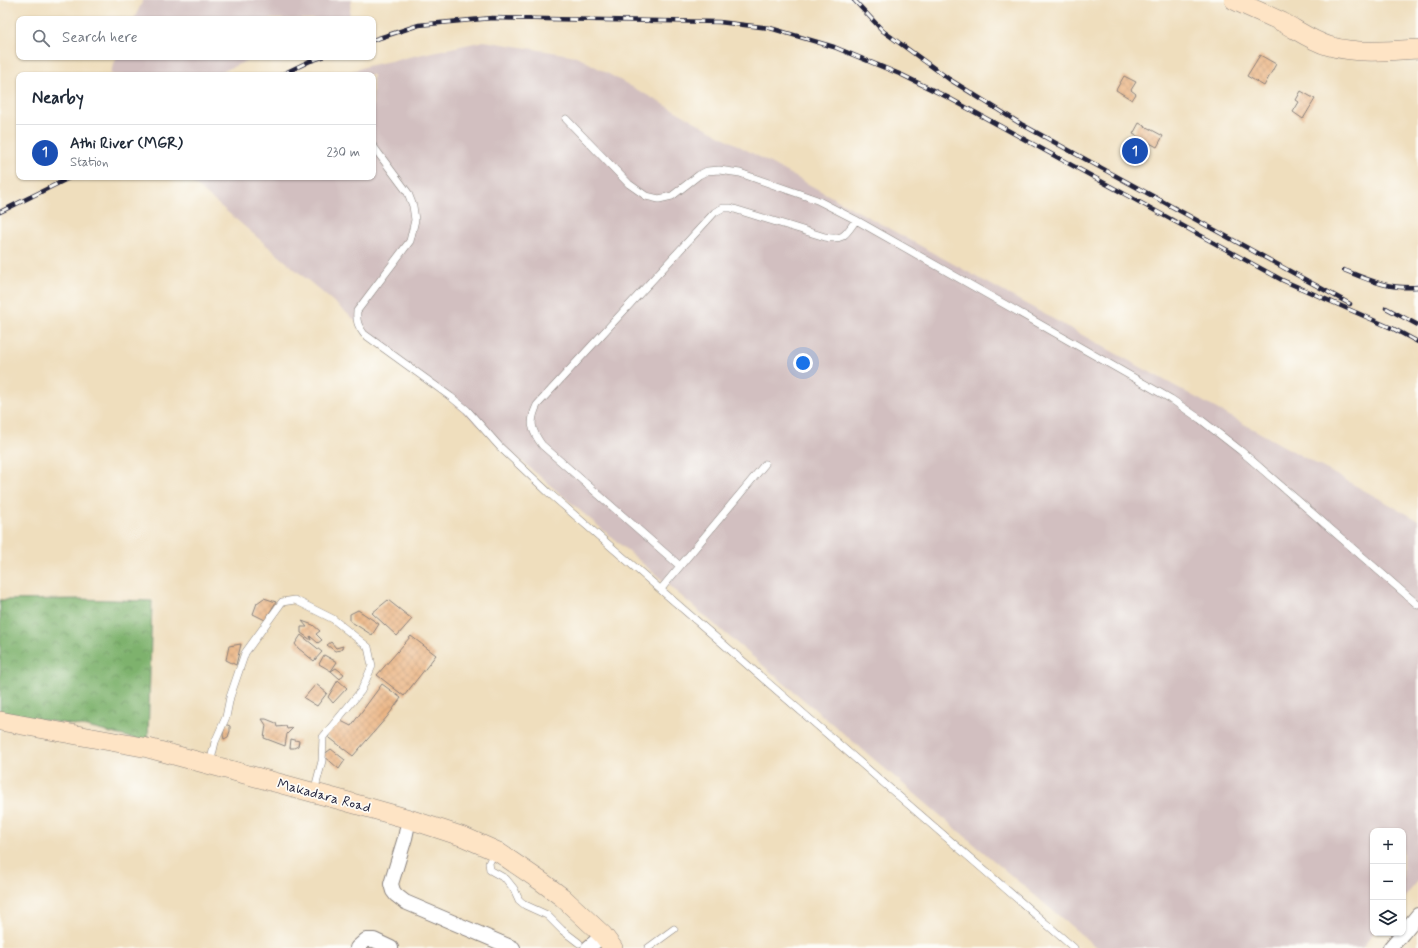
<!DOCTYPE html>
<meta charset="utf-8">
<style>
:root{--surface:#fff;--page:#f6f6f7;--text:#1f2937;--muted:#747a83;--line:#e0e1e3;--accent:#0f766e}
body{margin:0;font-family:Mynerve,sans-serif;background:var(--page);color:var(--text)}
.controls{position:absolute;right:12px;bottom:12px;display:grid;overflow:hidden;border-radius:8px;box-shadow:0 1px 3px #0004}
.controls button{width:36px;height:36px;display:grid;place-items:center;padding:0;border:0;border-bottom:1px solid var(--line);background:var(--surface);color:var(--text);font:20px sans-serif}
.you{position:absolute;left:803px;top:363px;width:14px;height:14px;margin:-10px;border:3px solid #fff;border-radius:50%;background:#1a73e8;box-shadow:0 0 0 6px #1a73e833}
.badge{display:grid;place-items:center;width:26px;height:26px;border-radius:50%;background:var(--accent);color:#fff;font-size:13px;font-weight:700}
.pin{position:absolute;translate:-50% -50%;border:2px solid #fff;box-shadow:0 1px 4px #0006}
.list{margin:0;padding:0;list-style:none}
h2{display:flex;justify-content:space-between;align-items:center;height:52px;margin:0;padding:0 16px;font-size:17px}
h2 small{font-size:13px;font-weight:400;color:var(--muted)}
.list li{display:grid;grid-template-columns:26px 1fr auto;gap:12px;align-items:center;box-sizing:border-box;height:56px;padding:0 16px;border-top:1px solid var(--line)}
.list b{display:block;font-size:15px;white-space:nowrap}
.list p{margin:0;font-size:13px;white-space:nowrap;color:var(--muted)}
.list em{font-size:13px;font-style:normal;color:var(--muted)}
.icon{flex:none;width:22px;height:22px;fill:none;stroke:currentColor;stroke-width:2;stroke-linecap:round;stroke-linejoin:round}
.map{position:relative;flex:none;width:1418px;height:948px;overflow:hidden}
.search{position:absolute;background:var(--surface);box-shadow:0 1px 3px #0004;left:16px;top:16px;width:360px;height:44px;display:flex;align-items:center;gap:10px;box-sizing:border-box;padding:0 14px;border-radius:8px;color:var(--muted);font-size:15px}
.panel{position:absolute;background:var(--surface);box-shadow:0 1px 3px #0004;left:16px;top:72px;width:360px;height:108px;border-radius:8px}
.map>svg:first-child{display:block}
</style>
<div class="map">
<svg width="1418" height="948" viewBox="0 0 1418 948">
<defs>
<pattern id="forest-crowns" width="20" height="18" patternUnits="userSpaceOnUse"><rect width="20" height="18" fill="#7eb26d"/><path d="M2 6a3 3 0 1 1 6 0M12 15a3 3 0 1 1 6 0" fill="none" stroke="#67905b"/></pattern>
<pattern id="building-cross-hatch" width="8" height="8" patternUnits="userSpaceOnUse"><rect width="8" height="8" fill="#ebb584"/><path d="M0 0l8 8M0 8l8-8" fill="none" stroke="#c99b73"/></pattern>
</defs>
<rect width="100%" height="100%" fill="#fdfcf7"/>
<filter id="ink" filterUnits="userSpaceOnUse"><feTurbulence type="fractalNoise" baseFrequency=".025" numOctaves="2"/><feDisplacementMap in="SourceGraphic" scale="8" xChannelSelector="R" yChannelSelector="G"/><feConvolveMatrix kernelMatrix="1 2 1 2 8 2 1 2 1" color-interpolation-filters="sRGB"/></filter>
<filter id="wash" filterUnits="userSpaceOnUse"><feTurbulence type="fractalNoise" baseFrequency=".012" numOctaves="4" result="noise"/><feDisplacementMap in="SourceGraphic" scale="16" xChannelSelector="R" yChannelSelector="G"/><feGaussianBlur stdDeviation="0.9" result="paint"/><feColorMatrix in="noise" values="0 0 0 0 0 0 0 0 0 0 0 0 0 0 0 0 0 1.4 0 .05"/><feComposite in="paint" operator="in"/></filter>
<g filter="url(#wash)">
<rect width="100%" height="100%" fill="#efdebd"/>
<!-- industrial -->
<path fill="#d2bfc0" d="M143 0H352L349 16 343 19H134Z
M484 41 576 56 1418 520V881L1403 899V831H1373V933H1374L1362 948H1097L193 183 199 177H373V75H341L367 66Z
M117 57H256L214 75H114L110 73Z"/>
<!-- forest -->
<path fill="url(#forest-crowns)" stroke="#506a54" d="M79 599 152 601 148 742 87 727 0 713V600Z"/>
<g id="blocks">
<!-- building -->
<path fill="url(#building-cross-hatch)" d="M1260 55 1276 64 1264 86 1247 76Z
M1124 76 1136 82 1131 90 1136 94 1132 100 1116 90Z
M1301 91 1315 99 1303 119 1293 112 1299 102 1296 100Z
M1139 123 1163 136 1157 147 1133 134Z
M264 598 276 602 265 620 253 614 257 603Z
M388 600 412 619 397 636 372 613Z
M358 610 379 624 372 635 350 621V614Z
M302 621 313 625 320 631 316 634 322 640 318 643 310 636 311 640 301 633V627H307Z
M301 635 322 652 314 661 298 648 295 644Z
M411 636 436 655 404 696 377 675Z
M331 642 336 648 343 646 341 650 335 651 327 645Z
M241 644 236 665 226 660 229 646Z
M324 655 337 662 331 671 319 664Z
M336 668 344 674 340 679 331 671Z
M338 680 347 688 333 703 328 697Z
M316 684 327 693 317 706 304 698Z
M382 684 401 698 387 717 353 756 326 735 341 721 351 726Z
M262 719H266L276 723 277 727 286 726 287 729 293 728 287 734 285 746 264 738 266 725Z
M225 724 230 726V731L228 737 224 739 223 735Z
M291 739 299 741 298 746 294 748H290Z
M331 749 345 760 339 769 323 755Z"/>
</g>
</g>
<g filter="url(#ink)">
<use href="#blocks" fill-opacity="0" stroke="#88807c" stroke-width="1"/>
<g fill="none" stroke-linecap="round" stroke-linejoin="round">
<defs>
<path id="lane" d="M566 119 629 184 646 196 659 199 672 196 699 175 707 171 719 170 740 173 817 200 856 220 1036 322 1171 399 1200 419 1241 451 1418 605
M373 146 408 193 413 206 415 220 410 241 357 311C356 321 358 326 364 334L451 397 467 410 500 447 548 492 1074 948
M680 566 542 445C531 430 529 422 537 405L715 212 723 208H731L825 237C844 241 846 234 856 220
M661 589 765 464
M210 764 215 742 226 717 230 697 245 653 282 602 295 600 333 619 368 647 372 666 361 691 323 737 322 761 314 792
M495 851 489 863 490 870 506 879 514 889 519 900 525 905 547 915 562 930 579 943
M648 948 674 929"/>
<path id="street" d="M409 819 405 838 391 884 393 891 396 895 405 902 513 948
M1403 933 1418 915
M357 948 366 940H374L391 948
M588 948 603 935
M1390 948 1403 933"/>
<path id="secondary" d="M1234 0C1250 8 1266 14 1282 22 1297 30 1312 41 1329 46 1356 54 1390 51 1418 49
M0 721 148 748 341 800 409 819 464 837 498 852 542 882 562 897 603 935 613 948"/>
</defs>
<!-- lane casing -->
<use href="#lane" stroke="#88807c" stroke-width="8"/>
<!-- street casing -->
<use href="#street" stroke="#88807c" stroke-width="16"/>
<!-- secondary casing -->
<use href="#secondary" stroke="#88807c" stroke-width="20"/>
<!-- lane -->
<use href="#lane" stroke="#fff" stroke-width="7"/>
<!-- street -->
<use href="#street" stroke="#fff" stroke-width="14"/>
<!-- secondary -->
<use href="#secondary" stroke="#fee4c5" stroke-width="19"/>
<defs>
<path id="rail" d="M854 0 883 31 949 79 1021 124 1350 304
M373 40 419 25 492 18 719 22 770 28 834 47 902 75 947 97 1282 280 1396 330
M281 75 310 61 322 57
M0 212 71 177
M1344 270C1371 281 1388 289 1418 287
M1386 308 1418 325
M1392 328 1418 342"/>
</defs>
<!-- rail casing -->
<use href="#rail" stroke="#22223b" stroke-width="4.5"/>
<!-- rail -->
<use href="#rail" stroke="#fdfcf7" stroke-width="3" stroke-dasharray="9" stroke-linecap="butt"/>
</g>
</g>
<g text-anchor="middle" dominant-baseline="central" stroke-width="3.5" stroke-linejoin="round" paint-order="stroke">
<!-- street labels -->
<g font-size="14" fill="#22223b" stroke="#fdfcf7">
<text transform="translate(324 796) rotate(15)">Makadara Road</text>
</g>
</g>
</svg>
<div class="controls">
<button>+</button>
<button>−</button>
<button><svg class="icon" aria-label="layers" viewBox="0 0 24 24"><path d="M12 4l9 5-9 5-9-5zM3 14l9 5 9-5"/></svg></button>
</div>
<div class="you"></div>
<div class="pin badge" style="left:1135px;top:151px;background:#1a4fb4">1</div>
<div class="search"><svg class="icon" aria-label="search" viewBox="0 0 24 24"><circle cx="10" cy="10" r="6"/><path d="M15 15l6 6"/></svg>Search here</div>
<section class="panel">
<h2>Nearby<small></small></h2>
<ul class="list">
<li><span class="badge" style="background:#1a4fb4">1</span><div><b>Athi River (MGR)</b><p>Station</p></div><em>230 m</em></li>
</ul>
</section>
</div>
